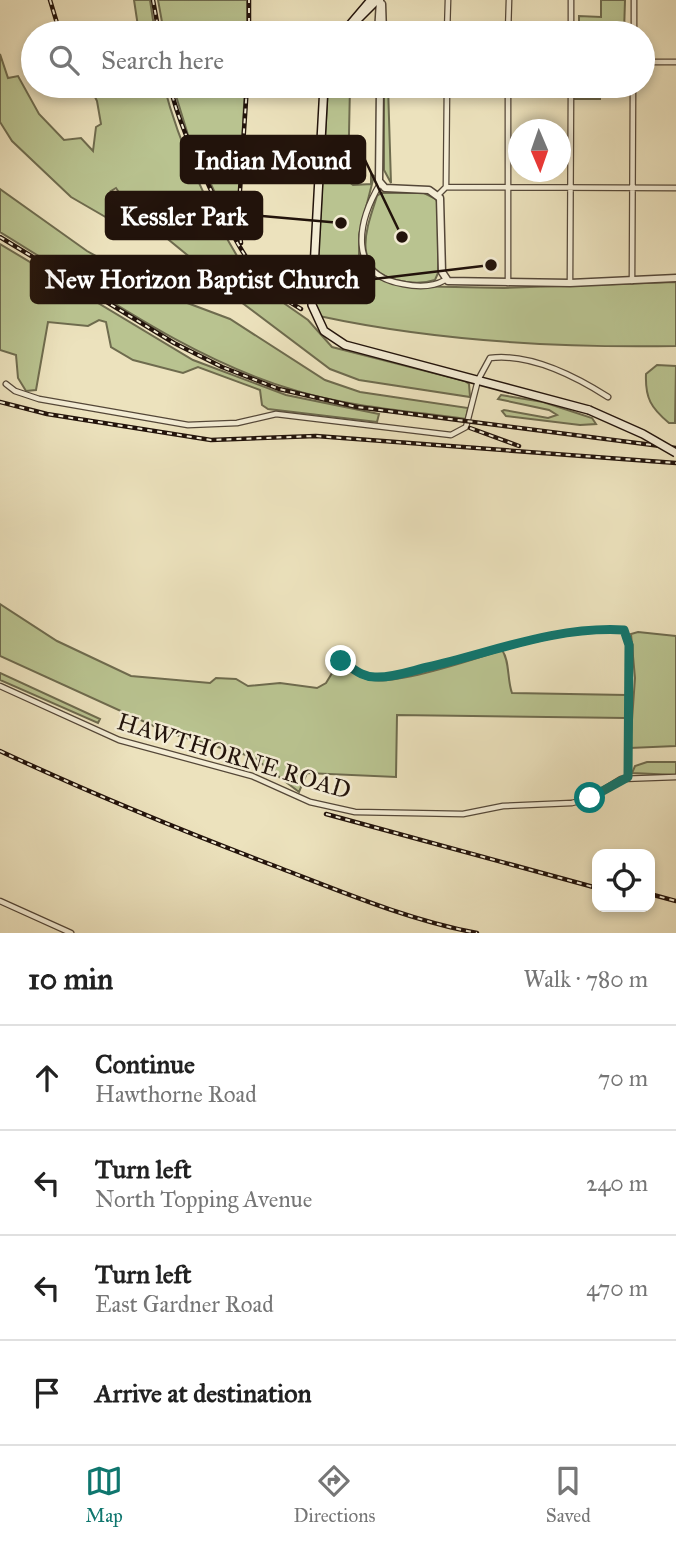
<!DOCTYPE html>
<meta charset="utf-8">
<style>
:root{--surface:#fff;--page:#f6f6f6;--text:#222;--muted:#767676;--line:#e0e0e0;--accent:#0f766e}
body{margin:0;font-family:"IM FELL Great Primer",serif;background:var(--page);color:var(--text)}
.controls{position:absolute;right:21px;bottom:21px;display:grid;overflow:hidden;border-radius:14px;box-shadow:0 4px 10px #0003}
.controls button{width:63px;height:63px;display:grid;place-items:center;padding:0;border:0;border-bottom:2px solid var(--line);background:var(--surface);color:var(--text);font:35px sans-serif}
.compass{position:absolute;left:508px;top:119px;width:63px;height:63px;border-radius:50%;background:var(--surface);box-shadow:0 4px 10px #0003;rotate:178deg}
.stop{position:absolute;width:21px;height:21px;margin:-16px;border:5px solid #0f766e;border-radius:50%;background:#fff}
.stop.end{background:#0f766e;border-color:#fff;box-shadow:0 2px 7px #0008}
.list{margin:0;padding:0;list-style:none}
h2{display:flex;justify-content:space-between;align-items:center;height:91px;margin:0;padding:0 28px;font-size:30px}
h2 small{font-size:23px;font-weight:400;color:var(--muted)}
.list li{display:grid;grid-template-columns:46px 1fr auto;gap:21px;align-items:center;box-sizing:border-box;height:105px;padding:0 28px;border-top:2px solid var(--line)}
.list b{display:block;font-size:26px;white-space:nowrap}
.list p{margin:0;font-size:23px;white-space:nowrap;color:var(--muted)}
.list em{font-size:23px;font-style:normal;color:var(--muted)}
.icon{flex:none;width:38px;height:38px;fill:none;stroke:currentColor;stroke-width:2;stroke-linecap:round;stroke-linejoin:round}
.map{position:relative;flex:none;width:676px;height:933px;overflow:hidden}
.search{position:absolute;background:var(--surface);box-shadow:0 4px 10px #0003;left:21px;right:21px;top:21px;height:77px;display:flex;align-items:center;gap:18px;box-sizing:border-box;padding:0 24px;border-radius:38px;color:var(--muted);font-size:26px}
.sheet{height:511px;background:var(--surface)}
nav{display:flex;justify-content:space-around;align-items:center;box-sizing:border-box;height:98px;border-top:2px solid var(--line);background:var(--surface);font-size:19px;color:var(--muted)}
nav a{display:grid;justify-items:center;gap:4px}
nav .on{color:var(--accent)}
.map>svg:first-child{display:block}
</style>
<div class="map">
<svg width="676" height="933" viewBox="0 0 676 933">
<rect width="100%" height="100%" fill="#ece2bd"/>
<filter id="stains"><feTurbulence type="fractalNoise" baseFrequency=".00286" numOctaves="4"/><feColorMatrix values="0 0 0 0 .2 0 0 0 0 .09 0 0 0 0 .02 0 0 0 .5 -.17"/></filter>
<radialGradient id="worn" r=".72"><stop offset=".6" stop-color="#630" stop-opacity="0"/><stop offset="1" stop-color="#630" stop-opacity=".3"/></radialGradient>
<!-- green -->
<path fill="#b9c390" stroke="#6e6b4e" stroke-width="2" d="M134 0H150L155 33H139Z
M158 0H247V33H164Z
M601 0H625L624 33H579V16L601 17Z
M0 54 8 78 18 76 39 114 64 140 81 138 93 151 96 127 101 124 97 101 91 89 100 86H164C179 144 210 213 242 264L241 267 265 290 308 320 332 347 465 381 469 384 470 397 359 380 330 369 225 290 208 272 130 208 116 188 111 191 130 217 143 227 128 230 71 197 12 141 0 122Z
M173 86H245L237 240 188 135Z
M328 86H350L348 181 353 185 371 184V174L374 176 359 235V256L376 278 406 286 504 288 676 282V346C557 348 435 341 319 316L315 308Z
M384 86H388L391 183 384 170Z
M574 89H600V99H574Z
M0 189 87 251 166 295 230 319 325 380 360 392 468 408 466 419C410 411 351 407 297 391 190 360 94 289 0 232Z
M381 193H424L436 199 439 208 438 273 435 280C423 284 408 283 396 280 351 267 366 230 377 196Z
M0 244 193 360 286 395 379 414 377 422 268 409 262 405 260 390 198 367 183 373 133 360 111 347 106 322 99 320 88 326 48 322 36 390 26 391 18 378 16 355 0 350Z
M657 365 676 366 675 423H669C651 408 645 398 646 374Z
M501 395 543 402 592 418 596 424 580 425 506 416 502 411 504 410 548 418 557 415 549 410 498 399Z
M0 604 57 641 131 676 210 683 216 678 236 679 248 686 280 683 317 688 326 683 337 665C350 668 358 679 372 680 398 684 475 659 502 650 510 661 507 680 512 693L626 695V718L397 715 396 777 307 773 299 792 253 757 169 733 0 656Z
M638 632 676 636V746L630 748 635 678 631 634Z
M0 673 100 719 98 723 0 680Z
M647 762H676V775L632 773 635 766Z"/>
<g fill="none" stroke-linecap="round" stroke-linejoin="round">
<defs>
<path id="minor" d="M447 33 448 0
M508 33 509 0
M571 33V0
M634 33V0
M643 62H676
M380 184C358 221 346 275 403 284 417 287 433 287 445 280
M446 187 447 86
M438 195 446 187 676 188
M632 281 633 86
M508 283V86
M570 283 571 86
M6 384 15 391 39 399 188 425 237 423 276 414 451 435 466 427 478 380 490 358C530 353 575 376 608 397
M341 661C353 668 361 677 375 677 392 678 411 671 428 667 493 653 556 626 624 630L630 645 628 777
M0 686 119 740 252 776 310 802 355 812 463 814 503 806 572 803 590 798 621 779 676 777
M0 901 71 933"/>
<path id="tertiary" d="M382 4 383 33
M378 33 380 0
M380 86 379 181 385 188 429 190 440 198 442 272 448 281 570 283 676 278"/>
<path id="secondary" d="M355 22 377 0
M343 33 371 0
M324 86 312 305 324 331 345 345 589 410"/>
</defs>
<!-- minor casing -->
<use href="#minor" stroke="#544738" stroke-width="7"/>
<!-- tertiary casing -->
<use href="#tertiary" stroke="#544738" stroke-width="9"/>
<!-- secondary casing -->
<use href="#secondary" stroke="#22130b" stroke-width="10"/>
<!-- minor -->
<use href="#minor" stroke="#f3ecd4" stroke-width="4.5"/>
<!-- tertiary -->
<use href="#tertiary" stroke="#f3ecd4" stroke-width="6"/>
<!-- secondary -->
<use href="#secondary" stroke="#f3ecd4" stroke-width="7"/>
<defs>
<path id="rail" d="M50 0 60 33
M153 0 159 33
M249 33V0
M85 86 88 91
M170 86C178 121 194 154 209 186 232 235 252 282 301 309
M0 237 174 343 222 367 279 389 357 407 676 448
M241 243 238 220 247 86
M0 402 47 414 211 440 316 436 676 463
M470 428 519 446
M0 751C92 794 185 832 280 868 345 893 409 920 477 933
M326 814 597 888
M650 894 676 901"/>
</defs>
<!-- rail casing -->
<use href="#rail" stroke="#22130b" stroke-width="4.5"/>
<!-- rail -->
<use href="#rail" stroke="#f3ecd4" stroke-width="2" stroke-dasharray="5" stroke-linecap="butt"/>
<defs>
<path id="secondary-bridge" d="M589 410 643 434 676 453"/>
</defs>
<!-- secondary-bridge casing -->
<use href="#secondary-bridge" stroke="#22130b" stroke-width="10" stroke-linecap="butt"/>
<!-- secondary-bridge -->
<use href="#secondary-bridge" stroke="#f3ecd4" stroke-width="7"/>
</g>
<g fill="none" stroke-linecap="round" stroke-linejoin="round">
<!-- route -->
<path stroke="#0f766e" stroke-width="9" d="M341 661C353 668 361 677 375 677 392 678 411 671 428 667 493 652 556 626 624 630L629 645 628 777 590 798"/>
</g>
<g text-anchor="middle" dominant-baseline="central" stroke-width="5" stroke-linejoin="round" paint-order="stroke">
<!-- street labels -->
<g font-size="24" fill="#22130b" stroke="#f3ecd4">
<text transform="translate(234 756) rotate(17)">HAWTHORNE ROAD</text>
</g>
</g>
<!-- callouts -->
<path fill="none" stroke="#22130b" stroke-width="2.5" d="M402 237L365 160M341 223L262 216M491 265L374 279"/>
<g fill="#22130b" stroke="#f3ecd4" stroke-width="2.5">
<circle cx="402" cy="237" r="7"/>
<circle cx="341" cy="223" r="7"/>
<circle cx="491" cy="265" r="7"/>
</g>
<g fill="#22130b" stroke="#22130b" stroke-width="2.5">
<rect x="181" y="136" width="184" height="47" rx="7"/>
<rect x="106" y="192" width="156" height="47" rx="7"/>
<rect x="31" y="256" width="343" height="47" rx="7"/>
</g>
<g font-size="26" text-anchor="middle" font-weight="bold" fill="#fff">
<text x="273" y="169">Indian Mound</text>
<text x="184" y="225">Kessler Park</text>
<text x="202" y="288">New Horizon Baptist Church</text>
</g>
<rect width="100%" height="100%" filter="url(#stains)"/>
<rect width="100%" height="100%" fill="url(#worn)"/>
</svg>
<div class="controls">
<button><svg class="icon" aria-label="locate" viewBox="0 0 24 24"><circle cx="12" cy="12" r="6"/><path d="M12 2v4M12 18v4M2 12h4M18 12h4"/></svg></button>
</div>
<svg class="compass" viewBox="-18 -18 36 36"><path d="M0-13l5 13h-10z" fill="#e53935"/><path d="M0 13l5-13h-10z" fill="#767676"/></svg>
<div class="stop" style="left:590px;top:798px"></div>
<div class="stop end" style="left:341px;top:661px"></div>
<div class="search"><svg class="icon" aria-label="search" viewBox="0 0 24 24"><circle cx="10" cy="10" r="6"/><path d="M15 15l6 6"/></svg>Search here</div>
</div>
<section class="sheet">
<h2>10 min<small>Walk · 780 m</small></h2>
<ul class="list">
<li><svg class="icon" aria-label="ahead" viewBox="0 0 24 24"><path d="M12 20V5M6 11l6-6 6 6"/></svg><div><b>Continue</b><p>Hawthorne Road</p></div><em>70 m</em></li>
<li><svg class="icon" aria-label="left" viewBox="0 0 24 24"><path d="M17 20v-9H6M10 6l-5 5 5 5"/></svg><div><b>Turn left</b><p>North Topping Avenue</p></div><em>240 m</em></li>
<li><svg class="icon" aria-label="left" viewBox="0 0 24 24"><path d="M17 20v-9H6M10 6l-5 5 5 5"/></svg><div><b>Turn left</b><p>East Gardner Road</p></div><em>470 m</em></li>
<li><svg class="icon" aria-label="arrive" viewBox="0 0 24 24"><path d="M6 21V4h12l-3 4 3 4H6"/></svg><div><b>Arrive at destination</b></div></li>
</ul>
</section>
<nav>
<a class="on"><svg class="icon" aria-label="map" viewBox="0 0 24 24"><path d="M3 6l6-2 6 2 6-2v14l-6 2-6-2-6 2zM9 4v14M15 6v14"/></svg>Map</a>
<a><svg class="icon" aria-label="directions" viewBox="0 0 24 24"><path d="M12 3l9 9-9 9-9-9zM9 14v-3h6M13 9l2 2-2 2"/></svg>Directions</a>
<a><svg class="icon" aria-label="saved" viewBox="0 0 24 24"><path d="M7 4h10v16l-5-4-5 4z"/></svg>Saved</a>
</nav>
